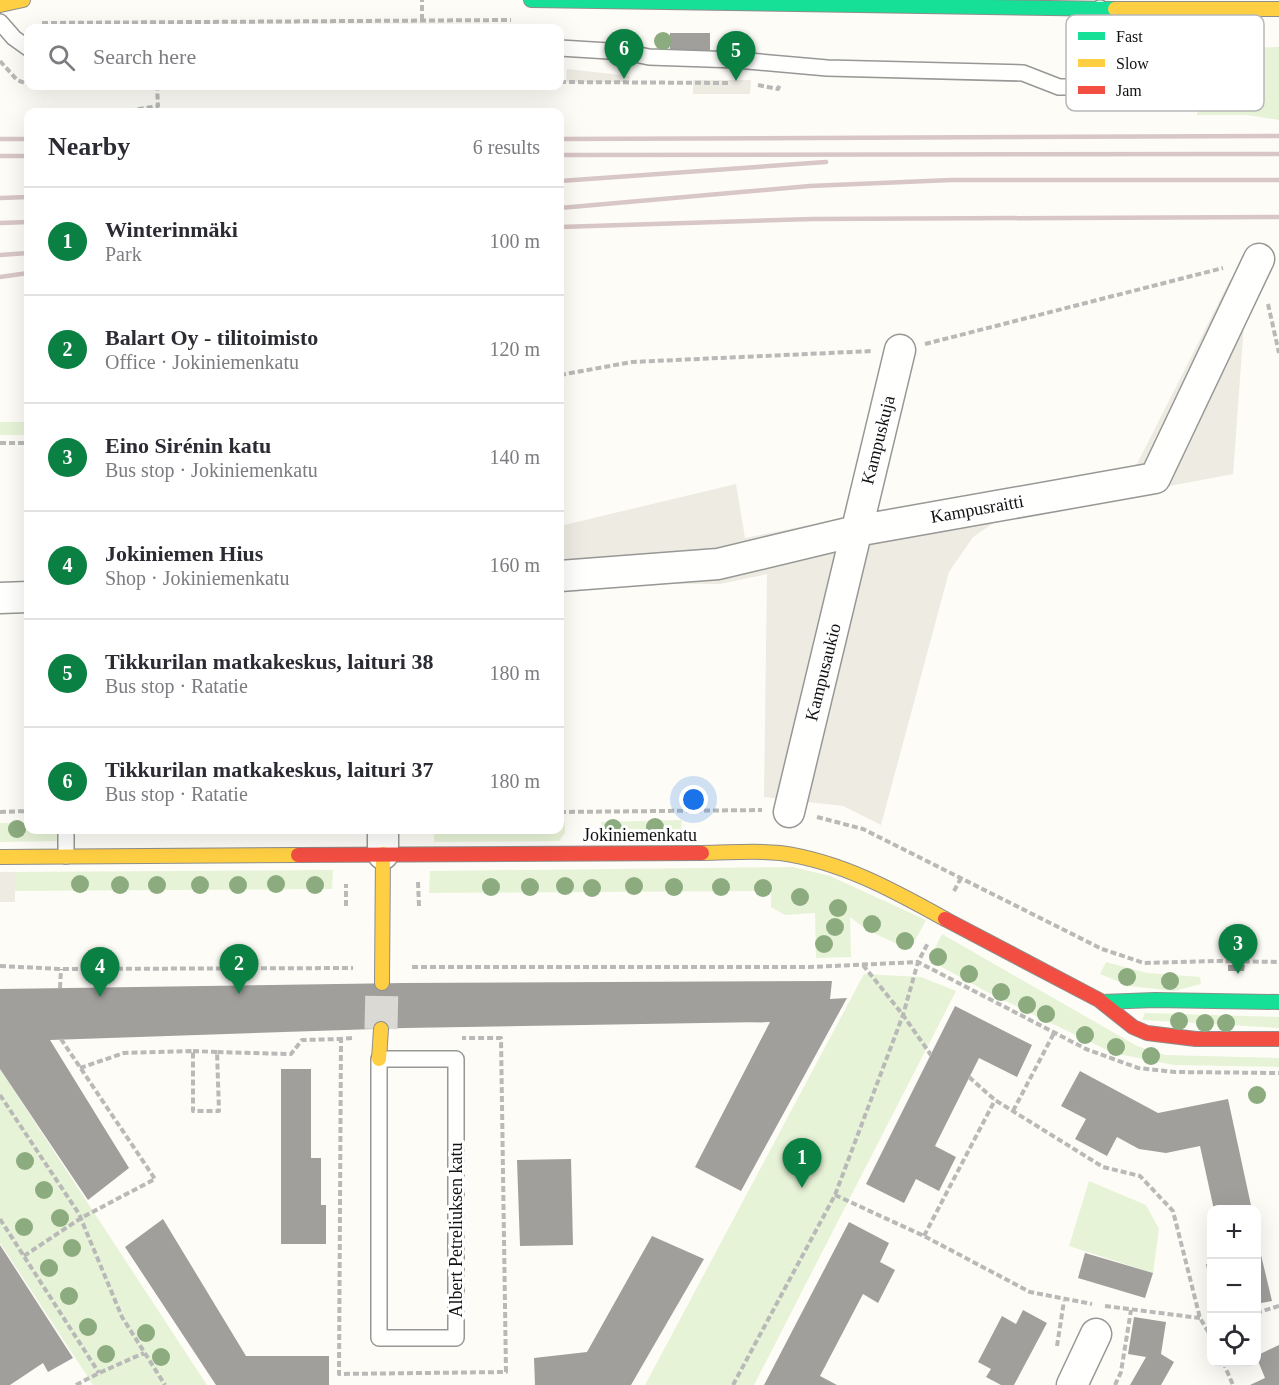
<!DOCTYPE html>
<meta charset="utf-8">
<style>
:root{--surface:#fff;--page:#f7f7f7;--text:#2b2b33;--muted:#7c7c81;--line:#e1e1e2;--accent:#0b8043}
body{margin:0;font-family:Georgia,serif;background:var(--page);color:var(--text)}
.controls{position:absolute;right:18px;bottom:18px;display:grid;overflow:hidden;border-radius:12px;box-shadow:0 6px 24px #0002}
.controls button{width:54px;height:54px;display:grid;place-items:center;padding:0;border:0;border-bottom:2px solid var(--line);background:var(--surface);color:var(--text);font:30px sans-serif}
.you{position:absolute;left:694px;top:800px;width:21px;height:21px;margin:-15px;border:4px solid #fff;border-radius:50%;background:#1a73e8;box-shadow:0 0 0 9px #1a73e833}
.badge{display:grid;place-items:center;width:39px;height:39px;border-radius:50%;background:var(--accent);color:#fff;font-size:20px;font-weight:700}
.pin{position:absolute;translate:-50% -50px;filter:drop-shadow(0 2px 3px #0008)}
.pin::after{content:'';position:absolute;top:32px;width:21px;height:18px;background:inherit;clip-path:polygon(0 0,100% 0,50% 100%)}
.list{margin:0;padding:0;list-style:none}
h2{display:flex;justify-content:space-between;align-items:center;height:78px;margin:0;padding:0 24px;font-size:26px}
h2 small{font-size:20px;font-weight:400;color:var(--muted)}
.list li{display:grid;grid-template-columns:39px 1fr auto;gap:18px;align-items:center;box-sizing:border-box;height:108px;padding:0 24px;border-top:2px solid var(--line)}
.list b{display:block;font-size:22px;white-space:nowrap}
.list p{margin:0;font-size:20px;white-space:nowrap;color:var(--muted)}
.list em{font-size:20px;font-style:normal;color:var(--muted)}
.icon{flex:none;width:33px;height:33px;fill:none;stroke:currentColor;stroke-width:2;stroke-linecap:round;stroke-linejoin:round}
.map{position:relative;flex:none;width:1279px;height:1385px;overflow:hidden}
.search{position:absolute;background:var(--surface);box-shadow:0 6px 24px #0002;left:24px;top:24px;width:540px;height:66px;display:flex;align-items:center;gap:15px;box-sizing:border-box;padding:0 21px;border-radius:12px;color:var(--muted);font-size:22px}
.panel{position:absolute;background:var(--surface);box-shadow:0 6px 24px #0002;left:24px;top:108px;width:540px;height:726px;border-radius:12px}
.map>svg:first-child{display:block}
</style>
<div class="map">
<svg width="1279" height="1385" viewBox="0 0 1279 1385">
<rect width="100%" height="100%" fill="#fdfcf7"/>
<!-- green -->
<path fill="#e7f3d7" d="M1279 47V120L1247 115H1197L1199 71 1156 70V55L1205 49Z
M0 422H28V435H0Z
M682 820 681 833 673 841H604L601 822Z
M560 822H565V833L559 841 434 842V830H560Z
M0 823H28V830H62L61 841 0 842Z
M793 867 830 876 926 920 910 950 867 930 850 917 851 957 816 958 815 913 785 915 771 907V891L429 893 430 871Z
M333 870 332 889 15 891V872Z
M942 934 1137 1046 1165 1055 1279 1058V1067L1174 1065 1113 1053 989 993 931 961 930 958Z
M1106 962 1147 973 1200 977 1201 984 1174 991 1129 986 1100 974Z
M864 974 921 977 956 991 754 1385H645Z
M1145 1013 1279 1017V1028L1142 1020Z
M0 1069 207 1385H93L0 1243Z
M1089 1181 1146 1205 1159 1229 1153 1273 1069 1246Z"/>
<!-- plaza -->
<path fill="#edebe2" d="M567 69 630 76 629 82H566Z
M693 80H751L750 94H693Z
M1230 280 1247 283 1233 474 1001 518 973 537 949 572 881 825 843 806 764 797 767 574 720 584 560 583V526L736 484 745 538 860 515 1136 466Z
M0 872H15V902H0Z"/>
<!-- building -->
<path fill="#a19f9c" d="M670 33H710V50H670Z
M1228 965H1245L1244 971H1228Z
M832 981 830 999 847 998 741 1191 695 1167 770 1022 405 1028 50 1040 129 1168 88 1200 0 1069V989L404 983Z
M955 1006 1032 1045 1017 1077 979 1058 935 1146 956 1157 939 1191 916 1179 904 1203 866 1184Z
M281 1069H311V1158H321V1205H326V1244H281Z
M1080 1071 1158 1113 1228 1099 1252 1210H1214L1200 1146 1166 1153 1139 1149 1117 1137 1107 1156 1075 1139 1086 1119 1061 1106Z
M571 1159 573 1245 520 1246 517 1160Z
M163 1219 246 1356H329V1385H216L125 1247Z
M849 1222 889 1243 880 1262 895 1270 878 1303 863 1294 820 1376 837 1385H764Z
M1256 1234 1272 1301 1256 1304Z
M652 1236 704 1259 631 1385H535L534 1358 587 1352Z
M0 1245 73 1358 48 1372 43 1363 10 1385H0Z
M1085 1253 1153 1273 1145 1298 1078 1278Z
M1212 1263V1284H1210L1206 1264Z
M1023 1310 1047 1323 1014 1385H1001L986 1377 991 1369 978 1362 1002 1316 1016 1324Z
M1134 1317 1166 1322 1161 1354 1174 1362 1161 1385H1130L1146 1357 1128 1354Z
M1279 1345V1385H1250L1265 1378 1256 1356Z"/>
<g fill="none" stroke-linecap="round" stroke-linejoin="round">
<!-- secondary-tunnel -->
<path stroke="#dad9d4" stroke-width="33" stroke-dasharray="33 16" stroke-linecap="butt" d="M381 1029 382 983"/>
<defs>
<path id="lane" d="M0 22 14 38 28 48
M560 48 625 52 649 57 737 60 827 68 1023 73 1059 87H1083L1101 81 1110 61 1109 38 1100 8
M66 856V830
M379 1059H456V1338H379Z"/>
<path id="street" d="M560 576 718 564 856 531 1155 478 1259 259
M0 598 28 597
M789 812 900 350
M383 854V830
M1072 1385 1096 1334"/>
<path id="fast" d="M531 0 1115 9
M1102 1002 1155 1000 1279 1002"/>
<path id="slow" d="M0 5 23 0
M1115 9H1279
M702 853C727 853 754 850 780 853 840 861 893 890 945 919
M0 857 298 855
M382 983 383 854
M379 1059 381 1029"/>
<path id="jam" d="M298 855 702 853
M945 919 1099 1000 1133 1027 1147 1033 1196 1039H1279"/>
</defs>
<!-- lane casing -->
<use href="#lane" stroke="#979795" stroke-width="18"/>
<!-- street casing -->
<use href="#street" stroke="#979795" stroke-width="33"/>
<!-- fast casing -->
<use href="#fast" stroke="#8e8d8b" stroke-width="16"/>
<!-- slow casing -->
<use href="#slow" stroke="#8e8d8b" stroke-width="16"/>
<!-- jam casing -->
<use href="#jam" stroke="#8e8d8b" stroke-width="16"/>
<!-- path -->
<path stroke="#b9b9b8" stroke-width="4" stroke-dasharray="6 3" stroke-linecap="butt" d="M422 20V0
M42 23 511 20
M0 61 17 80 28 84
M560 82 730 83
M758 85 778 89 780 84
M104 86H122
M151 86H201
M120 112 158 106 157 86
M1268 304 1279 353
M925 344 1223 268
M560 375 632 362 873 351
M0 443H28
M0 812 28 811
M560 812 762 810
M817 817 863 829 1102 949 1144 963 1216 961 1279 962
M418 882 419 906
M954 891 961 878
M346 906V884
M863 965 903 1015 931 1055
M0 966 61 969 353 968
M412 967H811L918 962 1086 1049 1138 1068 1175 1072 1279 1073
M60 988 61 969
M352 1038 341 1039 339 1374 506 1372 501 1038H462
M193 1051 217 1052
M80 1068 124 1053 193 1051V1111H219L217 1052 291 1054 302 1040 341 1039
M969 1077 995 1100 1103 1167 1140 1176 1173 1211 1200 1318 1212 1338
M0 1095 79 1214 122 1317 165 1385
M1013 1111 1054 1033
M835 1195 924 1236 1030 1292 1092 1304
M0 1219 99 1373
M924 1236 995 1100
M24 1256 81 1218 155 1179 61 1039
M1105 1306 1200 1318
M1256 1313 1279 1306
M1057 1346 1064 1301
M1223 1362 1233 1385
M76 1385 99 1373 144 1353
M733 1385 835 1195 903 1015 918 962 928 943
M1115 1385 1121 1372 1131 1310"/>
<!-- lane -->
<use href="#lane" stroke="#fffffe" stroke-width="15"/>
<!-- street -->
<use href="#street" stroke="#fffffe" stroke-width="30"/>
<!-- fast -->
<use href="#fast" stroke="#16e098" stroke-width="14"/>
<!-- slow -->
<use href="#slow" stroke="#ffcf43" stroke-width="14"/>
<!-- jam -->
<use href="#jam" stroke="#f24e42" stroke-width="14"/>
<!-- rail -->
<path stroke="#d9c6c7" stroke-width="4.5" d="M0 139H28
M560 139 1279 136
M560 155 1279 154
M0 156H28
M560 181 826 162
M0 198 28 197
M560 208 810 186 951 180H1279
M0 223 28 222
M560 227 812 219 1279 217
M0 255 28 253
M0 277 28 273"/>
</g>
<!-- trees -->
<g fill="#8cac80">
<circle cx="663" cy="41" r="9"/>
<circle cx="734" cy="42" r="9"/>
<circle cx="655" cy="827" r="9"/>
<circle cx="613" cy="828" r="9"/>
<circle cx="17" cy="829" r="9"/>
<circle cx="80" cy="884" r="9"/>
<circle cx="276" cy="884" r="9"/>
<circle cx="120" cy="885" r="9"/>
<circle cx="157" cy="885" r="9"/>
<circle cx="200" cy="885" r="9"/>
<circle cx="238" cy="885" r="9"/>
<circle cx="315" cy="885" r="9"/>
<circle cx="565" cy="886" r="9"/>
<circle cx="634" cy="886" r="9"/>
<circle cx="491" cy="887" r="9"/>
<circle cx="530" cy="887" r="9"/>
<circle cx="674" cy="887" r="9"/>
<circle cx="721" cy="887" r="9"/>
<circle cx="592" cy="888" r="9"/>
<circle cx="763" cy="888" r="9"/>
<circle cx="800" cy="897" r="9"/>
<circle cx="838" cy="908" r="9"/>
<circle cx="872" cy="924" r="9"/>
<circle cx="835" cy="927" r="9"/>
<circle cx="905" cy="941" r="9"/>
<circle cx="824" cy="944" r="9"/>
<circle cx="938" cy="957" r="9"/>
<circle cx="969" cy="974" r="9"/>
<circle cx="1127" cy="977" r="9"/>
<circle cx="1170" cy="981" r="9"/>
<circle cx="1001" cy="992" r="9"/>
<circle cx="1027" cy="1005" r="9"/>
<circle cx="1046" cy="1014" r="9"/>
<circle cx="1179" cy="1021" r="9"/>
<circle cx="1205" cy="1023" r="9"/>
<circle cx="1226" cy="1023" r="9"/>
<circle cx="1085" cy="1035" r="9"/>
<circle cx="1116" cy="1047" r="9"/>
<circle cx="1151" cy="1056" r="9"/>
<circle cx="1257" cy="1095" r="9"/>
<circle cx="25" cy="1161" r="9"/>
<circle cx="44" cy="1190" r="9"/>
<circle cx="60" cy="1218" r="9"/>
<circle cx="24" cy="1227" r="9"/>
<circle cx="72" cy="1248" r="9"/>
<circle cx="49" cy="1268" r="9"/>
<circle cx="69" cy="1296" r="9"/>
<circle cx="88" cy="1327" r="9"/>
<circle cx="146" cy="1333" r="9"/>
<circle cx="106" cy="1354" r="9"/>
<circle cx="161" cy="1357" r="9"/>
</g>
<g text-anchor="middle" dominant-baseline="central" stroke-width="6" stroke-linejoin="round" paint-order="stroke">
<!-- street labels -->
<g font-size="18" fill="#111" stroke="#fff">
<text transform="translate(878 440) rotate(-76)">Kampuskuja</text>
<text transform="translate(977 509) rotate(-10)">Kampusraitti</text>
<text transform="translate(823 672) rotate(-76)">Kampusaukio</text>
<text x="640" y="835">Jokiniemenkatu</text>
<text transform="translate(456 1230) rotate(-90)">Albert Petreliuksen katu</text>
</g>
</g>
<!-- legend -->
<rect x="1066" y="15" width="198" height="96" rx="9" fill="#fff" stroke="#b8b8b8" stroke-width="1.5"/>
<rect x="1078" y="32" width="27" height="8" fill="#16e098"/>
<rect x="1078" y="59" width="27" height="8" fill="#ffcf43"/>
<rect x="1078" y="86" width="27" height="8" fill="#f24e42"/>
<g font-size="16" fill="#111">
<text x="1116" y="42">Fast</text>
<text x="1116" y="69">Slow</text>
<text x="1116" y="96">Jam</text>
</g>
</svg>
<div class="controls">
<button>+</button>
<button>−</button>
<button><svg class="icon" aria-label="locate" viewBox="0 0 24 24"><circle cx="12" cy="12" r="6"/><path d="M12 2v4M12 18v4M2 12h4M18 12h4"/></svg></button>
</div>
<div class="you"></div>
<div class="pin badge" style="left:802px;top:1188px">1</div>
<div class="pin badge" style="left:239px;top:994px">2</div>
<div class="pin badge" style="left:1238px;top:974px">3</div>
<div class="pin badge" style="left:100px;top:997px">4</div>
<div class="pin badge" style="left:736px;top:81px">5</div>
<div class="pin badge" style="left:624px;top:79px">6</div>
<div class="search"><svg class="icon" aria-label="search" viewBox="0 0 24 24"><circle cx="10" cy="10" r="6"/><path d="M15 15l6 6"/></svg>Search here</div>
<section class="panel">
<h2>Nearby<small>6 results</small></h2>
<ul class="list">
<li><span class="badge">1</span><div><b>Winterinmäki</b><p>Park</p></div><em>100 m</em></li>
<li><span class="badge">2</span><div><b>Balart Oy - tilitoimisto</b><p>Office · Jokiniemenkatu</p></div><em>120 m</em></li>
<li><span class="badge">3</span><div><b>Eino Sirénin katu</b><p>Bus stop · Jokiniemenkatu</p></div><em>140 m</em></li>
<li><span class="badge">4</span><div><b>Jokiniemen Hius</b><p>Shop · Jokiniemenkatu</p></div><em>160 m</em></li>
<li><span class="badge">5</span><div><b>Tikkurilan matkakeskus, laituri 38</b><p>Bus stop · Ratatie</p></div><em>180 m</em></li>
<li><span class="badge">6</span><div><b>Tikkurilan matkakeskus, laituri 37</b><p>Bus stop · Ratatie</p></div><em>180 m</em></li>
</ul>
</section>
</div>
